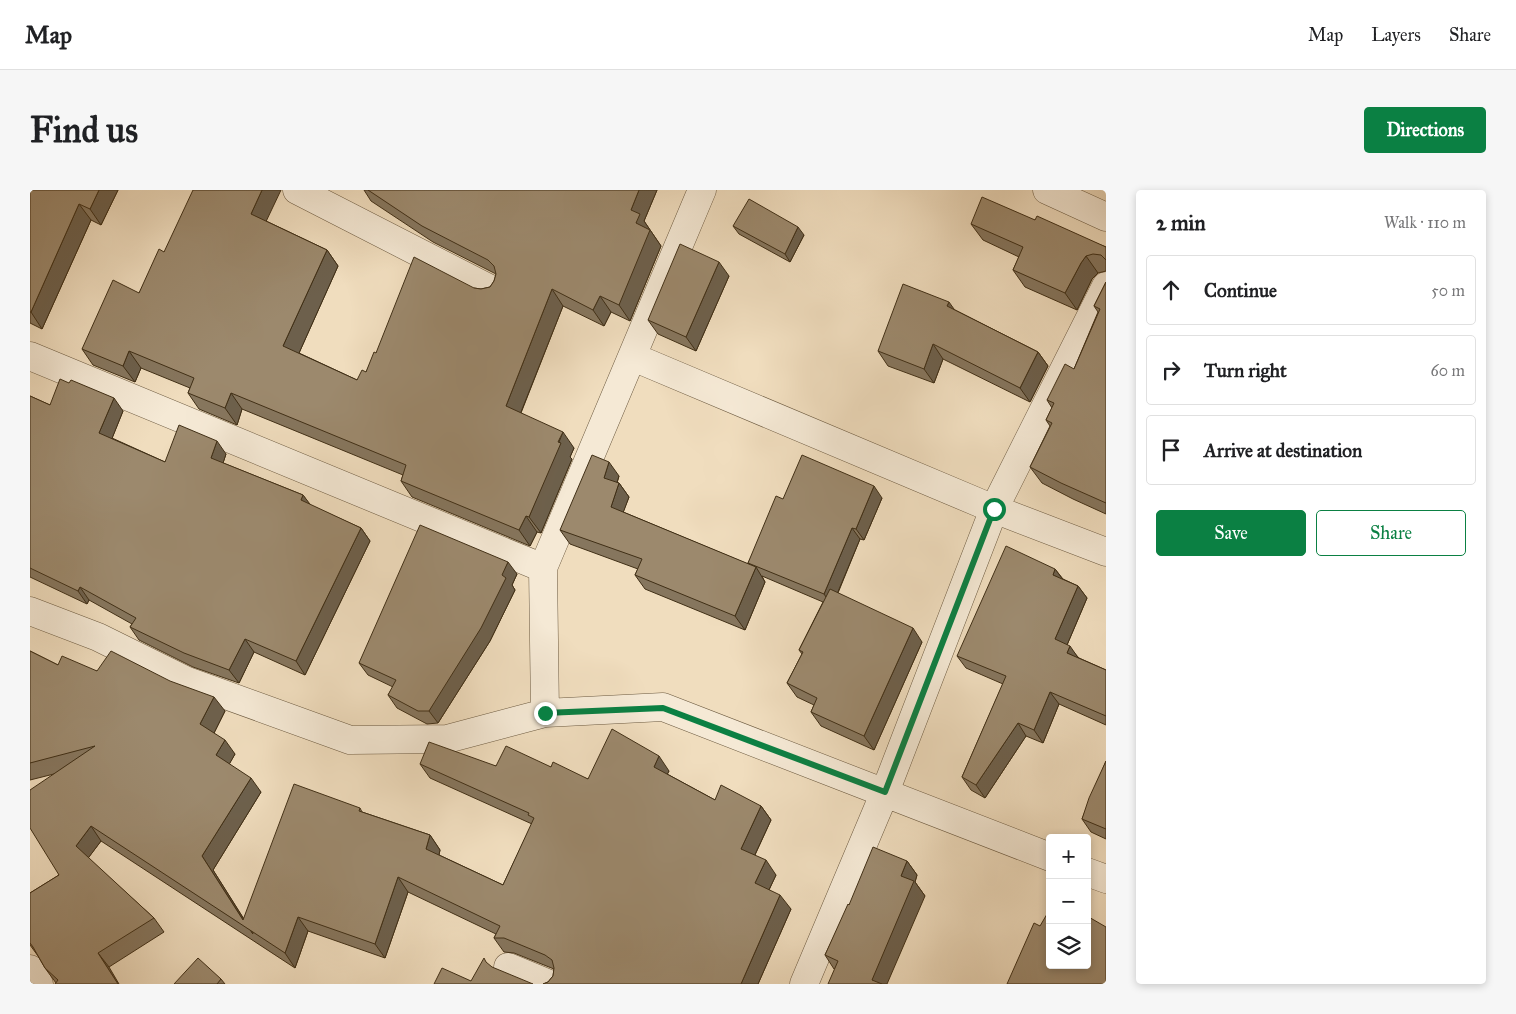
<!DOCTYPE html>
<meta charset="utf-8">
<style>
:root{--surface:#fff;--page:#f6f6f6;--text:#202124;--muted:#757577;--line:#e0e0e0;--accent:#0b8043}
body{margin:0;font-family:"IM FELL Great Primer",serif;background:var(--page);color:var(--text)}
.controls{position:absolute;right:15px;bottom:15px;display:grid;overflow:hidden;border-radius:5px;box-shadow:0 2px 8px #0003}
.controls button{width:45px;height:45px;display:grid;place-items:center;padding:0;border:0;border-bottom:1px solid var(--line);background:var(--surface);color:var(--text);font:25px sans-serif}
.stop{position:absolute;width:15px;height:15px;margin:-11px;border:4px solid #0b8043;border-radius:50%;background:#fff}
.stop.end{background:#0b8043;border-color:#fff;box-shadow:0 1px 5px #0008}
.list{margin:0;padding:0;list-style:none}
h2{display:flex;justify-content:space-between;align-items:center;height:65px;margin:0;padding:0 20px;font-size:21px}
h2 small{font-size:16px;font-weight:400;color:var(--muted)}
.list li{display:grid;grid-template-columns:32px 1fr auto;gap:15px;align-items:center;box-sizing:border-box;height:70px;margin:0 10px 10px;padding:0 10px;border:1px solid var(--line);border-radius:5px}
.list b{display:block;font-size:19px;white-space:nowrap}
.list em{font-size:16px;font-style:normal;color:var(--muted)}
.actions{display:flex;gap:10px;padding:15px 20px}
.actions a{flex:1;padding:11px 0;border:1px solid var(--accent);border-radius:5px;text-align:center;font-size:18px;color:var(--accent)}
.actions .main{background:var(--accent);color:#fff}
.icon{flex:none;width:28px;height:28px;fill:none;stroke:currentColor;stroke-width:2;stroke-linecap:round;stroke-linejoin:round}
.map{position:relative;flex:none;width:1076px;height:794px;overflow:hidden;border-radius:5px}
header{display:flex;align-items:center;gap:30px;box-sizing:border-box;height:70px;padding:0 25px;background:var(--surface);border-bottom:1px solid var(--line)}
header strong{font-size:24px}
nav{display:flex;gap:28px;margin-inline-start:auto;font-size:18px}
.intro{display:flex;align-items:center;justify-content:space-between;box-sizing:border-box;height:120px;padding:0 30px}
h1{margin:0;font-size:35px}
.button{padding:12px 22px;border-radius:5px;background:var(--accent);color:#fff;font-size:18px;font-weight:700}
main{display:flex;gap:30px;padding:0 30px}
aside{flex:1;background:var(--surface);border-radius:5px;box-shadow:0 2px 8px #0003}
.map>svg:first-child{display:block}
</style>
<header>
<strong>Map</strong>
<nav><a>Map</a><a>Layers</a><a>Share</a></nav>
</header>
<div class="intro"><h1>Find us</h1><a class="button">Directions</a></div>
<main>
<div class="map">
<svg width="1076" height="794" viewBox="0 0 1076 794">
<rect width="100%" height="100%" fill="#f0ddbe"/>
<filter id="stains"><feTurbulence type="fractalNoise" baseFrequency=".004" numOctaves="4"/><feColorMatrix values="0 0 0 0 .2 0 0 0 0 .09 0 0 0 0 .02 0 0 0 .5 -.17"/></filter>
<radialGradient id="worn" r=".72"><stop offset=".6" stop-color="#630" stop-opacity="0"/><stop offset="1" stop-color="#630" stop-opacity=".3"/></radialGradient>
<g fill="none" stroke-linecap="round" stroke-linejoin="round">
<defs>
<path id="minor" d="M267 0 462 100
M1017 0 1076 27
M0 166 513 378
M603 167 964 319 1076 362
M0 421 68 447 157 491 320 550 417 549 515 523 633 517 1020 667
M515 523 513 378 672 0
M1057 682 1076 689
M478 777 519 794
M0 779 9 794
M774 794 855 602 964 319 1076 96"/>
</defs>
<!-- minor casing -->
<use href="#minor" stroke="#6c5a40" stroke-width="29"/>
<!-- minor -->
<use href="#minor" stroke="#f5e9d5" stroke-width="28"/>
</g>
<!-- wall -->
<path fill="#86765e" stroke="#402f16" d="M0 0H88L71 35 61 30 12 139 0 133Z
M334 0H627L614 31 631 56 600 131 581 122 574 136 533 116 491 223 544 258 540 267 542 269 511 343 507 342 500 356 382 307 371 291 373 285 212 219 207 235 169 219 158 203 160 198 111 178 105 192 63 175 52 159 109 103 134 62 236 31 297 60 308 76 269 163 327 190 336 182 346 163 444 98 451 99 460 97 464 91 466 84 403 52 341 11Z
M1005 30 1076 57V81L1068 83 1062 89 1047 120 995 97 983 80 989 67 953 50 941 34Z
M703 36 774 45 760 72 709 44Z
M699 86 666 161 628 144 618 130Z
M1076 92V324L1043 309 1012 293 1000 277 1020 236 1016 230 1022 218 1017 210 1044 179 1068 122 1064 116Z
M925 120 1008 162 1018 176 1000 212 913 169 904 193 858 176 848 161Z
M0 206 20 215 93 221 82 248 135 272 196 264 193 273 273 305 280 315 331 338 340 351 275 485 224 462 209 493 163 477 109 450 100 437 102 434 59 410 57 414 0 387Z
M589 286 587 293H589L599 307 593 322 720 375 718 373 753 309 852 308 834 350 830 349 808 403 892 452 844 560 791 536 781 522 784 515 767 507 757 493 772 464 769 460 793 412 732 386 735 392 715 440 615 399 605 385 608 379 540 354 530 340Z
M1025 379 1033 389 1048 396 1057 408 1037 455 1049 468 1076 480V535L1029 514 1013 553 996 546 955 608 941 600 932 587 973 494 936 478 927 466Z
M487 384 482 395 485 400 460 451 408 533 397 534 367 518 358 505 363 497 338 485 329 473Z
M0 461 28 475 67 481 195 521 184 543 205 564 199 574 231 602 183 680 214 729 330 618 332 622 400 645 410 660 409 665 473 695 502 634 400 588 390 574 466 576 521 577 558 589 639 581 637 584 685 610 731 616 741 630 725 665 746 685 739 700 761 719 728 794H513L518 792 523 786 524 779 484 763 474 762 464 748 466 744 378 702 355 768 278 741 265 778 71 651 58 668 124 728 134 742 79 777 26 793 15 778 8 766 0 755V703L29 685 24 584 0 590Z
M1076 571V649L1061 642 1052 629Z
M877 671 887 685 885 692 895 706 804 779 795 765 819 715Z
M191 789 195 794H144Z"/>
<!-- shaded-wall -->
<path fill="#6d604c" stroke="#402f16" d="M69 0H88L71 35 60 19Z
M232 0H251L232 40 221 24Z
M609 0H627L614 31 631 56 600 131 589 115 606 33 601 20Z
M49 14 61 30 12 139 1 122Z
M768 37 774 45 760 72 755 64Z
M297 60 308 76 265 172 253 156Z
M1056 66 1068 83 1062 89 1047 120 1035 103 1051 73Z
M689 72 699 86 666 161 656 147Z
M522 99 533 116 487 232 476 216Z
M570 106 581 122 574 136 563 120Z
M919 112 929 126 917 116Z
M903 154 913 169 904 193 894 179Z
M99 161 111 178 105 192 93 176Z
M1008 162 1018 176 1000 212 990 198Z
M201 203 212 219 207 235 195 218Z
M84 208 93 221 79 256 69 243Z
M533 242 544 258 540 267 542 269 511 343 499 327Z
M187 251 196 264 190 282 181 268Z
M579 272 589 286 584 302 574 288Z
M589 293 599 307 590 331 581 317Z
M844 296 852 308 834 350 826 339Z
M273 305 283 318 271 310Z
M496 326 507 342 500 356 489 340Z
M331 338 340 351 275 485 266 471Z
M822 338 830 349 802 416 794 404Z
M478 372 487 384 482 395 485 400 460 451 408 533 399 521Z
M726 377 735 392 715 440 705 426Z
M1025 379 1034 391 1023 385Z
M1048 396 1057 408 1034 462 1025 449Z
M50 397 59 410 57 414 48 401Z
M883 438 892 452 844 560 834 546Z
M215 449 224 462 209 493 199 480Z
M1040 456 1049 469 1037 463Z
M1020 502 1029 514 1013 553 1004 540Z
M184 507 195 521 181 549 170 534Z
M988 533 996 546 955 608 946 595Z
M195 550 205 564 196 580 186 565Z
M629 566 639 581 634 591 624 577Z
M221 588 231 602 183 680 223 744 213 730 172 666Z
M731 616 741 630 721 673 711 659Z
M61 636 71 651 56 671 46 656Z
M400 645 410 660 407 673 396 659Z
M736 670 746 685 735 708 725 693Z
M877 671 887 685 885 692 895 706 857 794H845L842 790 871 686Z
M368 687 378 702 355 768 345 754Z
M750 705 761 719 728 794H711Z
M268 727 278 741 265 778 255 763Z
M68 763 79 777 89 794H88Z"/>
<!-- building -->
<path fill="#9c896d" stroke="#402f16" d="M0 0H69L60 19 49 14 1 122H0Z
M163 0H232L221 24 297 60 253 156 327 190 332 180 336 182 344 162 346 163 384 67 444 98 451 99 460 97 464 91 466 84 464 76 458 70 392 36 338 0H609L601 20 610 24 606 33 620 40 589 115 570 106 563 120 522 99 476 216 533 242 528 252 531 253 499 327 496 326 489 340 371 291 376 275 201 203 195 218 158 203 164 188 99 161 93 176 52 159 83 90 109 103 129 59 134 62Z
M952 7 1005 30 1007 26 1076 57V70L1071 65 1063 64 1056 66 1051 73 1035 103 983 80 993 57 941 34Z
M719 9 768 37 755 64 703 36Z
M650 54 689 72 656 147 618 130Z
M1076 92V313L1031 293 1000 277 1022 233 1016 230 1024 213 1017 210 1035 174 1044 179 1070 119 1064 116Z
M873 94 919 112 917 116 1008 162 990 198 903 154 894 179 848 161Z
M30 189 39 193 41 190 84 208 69 243 135 272 149 235 187 251 181 268 273 305 271 310 331 338 266 471 215 449 199 480 154 463 100 437 106 428 50 397 48 401 0 378V206L20 215Z
M562 265 579 272 574 288 589 293 581 317 726 377 705 426 605 385 612 369 530 340Z
M772 265 844 296 826 339 822 338 794 404 718 373 746 306 753 309Z
M390 335 478 372 472 385 476 388 451 438 399 521H388L358 505 366 490 329 473Z
M976 356 1025 379 1023 385 1048 396 1025 449 1040 456 1037 463 1076 480V526L1020 502 1004 540 988 533 946 595 932 587 976 486 927 466Z
M800 399 883 438 834 546 781 522 787 508 757 493 773 462 769 460Z
M0 461 28 475 32 466 67 481 81 461 140 491 184 507 170 534 195 550 186 565 221 588 172 666 213 730 264 594 330 618 329 621 400 645 396 659 473 695 504 628 498 625 499 623 390 574 399 552 466 576 476 556 521 577 523 572 558 589 582 539 629 566 624 577 685 610 691 595 731 616 711 659 736 670 725 693 750 705 711 794H513L518 792 523 786 524 778 522 770 515 765 474 748H464L470 736 368 687 345 754 268 727 255 763 61 636 46 656 124 728 68 763 88 794H25L28 790 15 778 3 757 0 753V703L29 685 0 638V600L65 556 0 573Z
M1076 571V639L1052 629 1059 608Z
M843 657 877 671 871 686 884 691 842 790 852 794H798L808 771 795 765 818 714 819 715Z
M1020 719V775H1057V726L1076 737V794H977L1004 733 1010 736Z
M168 768 191 789 187 794H144Z
M454 768 456 772 462 777 503 794H404L412 778 441 791Z"/>
<g fill="none" stroke-linecap="round" stroke-linejoin="round">
<!-- route -->
<path stroke="#0b8043" stroke-width="6" d="M515 523 633 518 855 602 964 319"/>
</g>
<rect width="100%" height="100%" filter="url(#stains)"/>
<rect width="100%" height="100%" fill="url(#worn)"/>
</svg>
<div class="controls">
<button>+</button>
<button>−</button>
<button><svg class="icon" aria-label="layers" viewBox="0 0 24 24"><path d="M12 4l9 5-9 5-9-5zM3 14l9 5 9-5"/></svg></button>
</div>
<div class="stop" style="left:964px;top:319px"></div>
<div class="stop end" style="left:515px;top:523px"></div>
</div>
<aside>
<h2>2 min<small>Walk · 110 m</small></h2>
<ul class="list">
<li><svg class="icon" aria-label="ahead" viewBox="0 0 24 24"><path d="M12 20V5M6 11l6-6 6 6"/></svg><div><b>Continue</b></div><em>50 m</em></li>
<li><svg class="icon" aria-label="right" viewBox="0 0 24 24"><path d="M7 20v-9h11M14 6l5 5-5 5"/></svg><div><b>Turn right</b></div><em>60 m</em></li>
<li><svg class="icon" aria-label="arrive" viewBox="0 0 24 24"><path d="M6 21V4h12l-3 4 3 4H6"/></svg><div><b>Arrive at destination</b></div></li>
</ul>
<div class="actions"><a class="main">Save</a><a>Share</a></div>
</aside>
</main>
